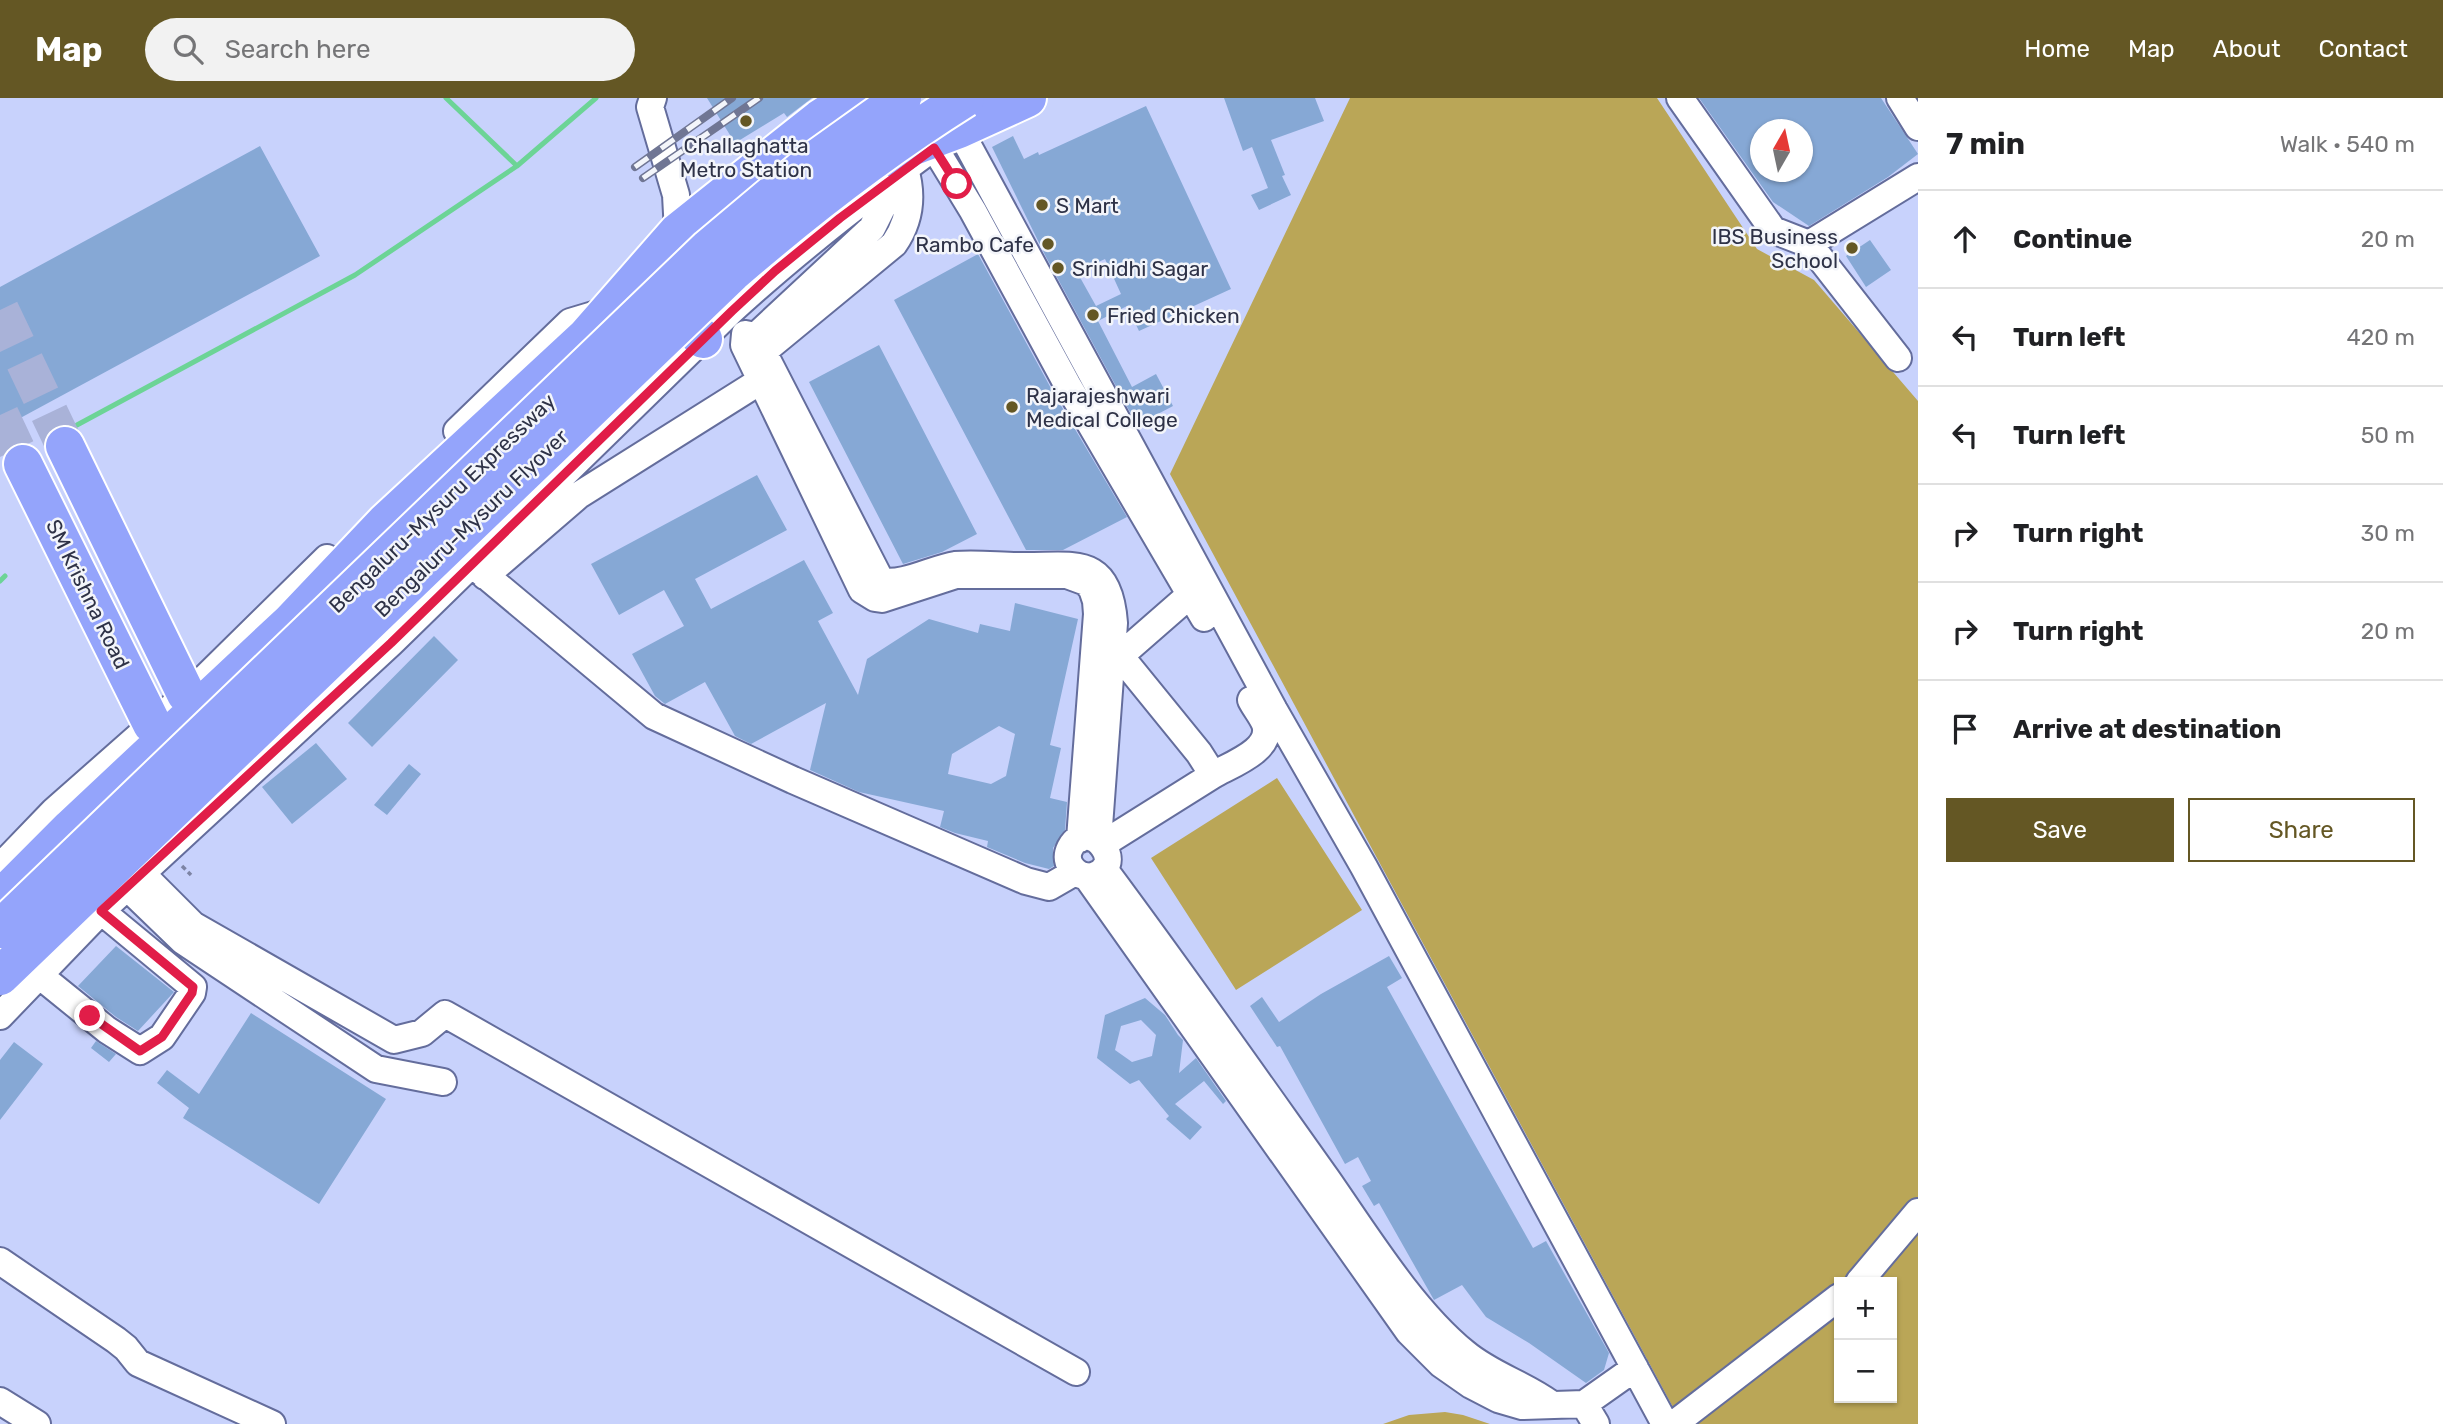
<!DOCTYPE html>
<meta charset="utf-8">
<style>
:root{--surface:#fff;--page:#f2f2f2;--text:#202124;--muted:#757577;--line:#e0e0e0;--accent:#645724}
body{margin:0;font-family:Rubik,sans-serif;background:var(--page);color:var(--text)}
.controls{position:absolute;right:21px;bottom:21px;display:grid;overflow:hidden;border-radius:0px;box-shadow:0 2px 5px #0004}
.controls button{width:63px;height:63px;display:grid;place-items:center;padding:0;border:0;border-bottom:2px solid var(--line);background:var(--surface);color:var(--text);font:35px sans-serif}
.compass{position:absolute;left:1750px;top:21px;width:63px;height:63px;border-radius:50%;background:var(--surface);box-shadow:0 2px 5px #0004;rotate:9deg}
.stop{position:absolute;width:21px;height:21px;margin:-16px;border:5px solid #e11d48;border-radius:50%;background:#fff}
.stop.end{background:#e11d48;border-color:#fff;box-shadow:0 2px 7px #0008}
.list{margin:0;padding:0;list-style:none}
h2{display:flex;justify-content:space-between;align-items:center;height:91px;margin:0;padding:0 28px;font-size:30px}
h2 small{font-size:23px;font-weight:400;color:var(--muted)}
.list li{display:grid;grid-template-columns:46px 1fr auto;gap:21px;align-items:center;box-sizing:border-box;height:98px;padding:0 28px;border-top:2px solid var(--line)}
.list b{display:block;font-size:26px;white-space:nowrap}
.list em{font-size:23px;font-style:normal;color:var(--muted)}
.actions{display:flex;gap:14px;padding:21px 28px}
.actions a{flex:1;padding:16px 0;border:2px solid var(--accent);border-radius:0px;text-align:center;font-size:24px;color:var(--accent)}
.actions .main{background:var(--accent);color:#fff}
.icon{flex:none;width:38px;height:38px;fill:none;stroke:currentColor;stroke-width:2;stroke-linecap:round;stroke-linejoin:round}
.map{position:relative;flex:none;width:1918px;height:1326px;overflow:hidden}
header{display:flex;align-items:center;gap:42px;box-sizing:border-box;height:98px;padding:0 35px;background:var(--accent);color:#fff}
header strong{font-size:33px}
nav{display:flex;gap:38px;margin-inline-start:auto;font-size:24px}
.search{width:490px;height:63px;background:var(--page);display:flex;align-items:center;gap:18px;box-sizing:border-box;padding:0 24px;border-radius:38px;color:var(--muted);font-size:26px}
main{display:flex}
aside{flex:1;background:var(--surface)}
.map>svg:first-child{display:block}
</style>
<header>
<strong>Map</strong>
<div class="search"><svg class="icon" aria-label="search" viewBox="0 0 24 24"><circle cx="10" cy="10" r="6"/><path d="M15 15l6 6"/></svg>Search here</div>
<nav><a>Home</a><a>Map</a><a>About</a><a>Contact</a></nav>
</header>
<main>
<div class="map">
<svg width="1918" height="1326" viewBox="0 0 1918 1326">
<rect width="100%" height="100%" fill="#c8d2fc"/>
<!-- green -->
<path fill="#baa657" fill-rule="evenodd" d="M1350 0H1657L1757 151 1814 182 1918 303V1326H1682L1170 376ZM1839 1184H1892V1300H1839Z
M1277 680 1362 812 1236 892 1151 760Z
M1445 1314 1463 1317 1490 1326H1383L1409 1317Z"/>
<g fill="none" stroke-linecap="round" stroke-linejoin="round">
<!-- stream -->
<path stroke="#6cd496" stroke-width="5" d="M517 68 596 0
M77 327 355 177 517 68 446 0
M0 483 5 478"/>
</g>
<!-- building -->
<path fill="#86a8d5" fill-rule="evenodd" d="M707 0H812L787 19 784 15 735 45Z
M1224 0H1315L1324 23 1271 42 1285 77 1282 78 1291 97 1259 112 1251 97 1268 90 1252 49 1243 53Z
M1699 0H1881L1918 56 1888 79 1809 128 1773 104ZM1760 32H1802V74H1760Z
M1146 8 1231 191 1139 233 1127 208 1098 223 1132 289 1156 276 1173 308 1137 327 1046 159 992 49 1013 38 1024 61 1038 54 1039 57ZM1105 161 1121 196 1096 208 1077 174Z
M260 48 320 158 0 331V189Z
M1870 142 1891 172 1866 189 1846 158Z
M978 156 1053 294 1127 419 1063 452H1026L894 202Z
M879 247 977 436 942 454 903 466 809 284Z
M757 377 787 432 695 481 711 511 804 462 833 515 818 523 858 597 867 561 929 521 978 535 980 526 1010 533 1015 505 1078 521 1050 647 1061 650 1050 700 1067 704 1065 732 1053 750 1054 768 1049 771 1025 765 987 749 988 743 955 735 940 729 944 713 859 694 810 672 826 605 751 646 735 638 705 584 665 606 655 598 632 556 684 528 664 492 619 517 591 466ZM999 628 1015 636 1006 678 991 686 948 676 952 656Z
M434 538 458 562 372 649 348 625Z
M316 645 347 681 292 726 262 689Z
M409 666 421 676 387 717 374 707Z
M116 848 174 894 138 933 116 919 78 888Z
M1389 858 1402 880 1387 889 1461 1022 1533 1150 1546 1143 1609 1255 1604 1272 1586 1285 1529 1245 1486 1219 1462 1187 1434 1202 1379 1105 1374 1108 1362 1088 1371 1083 1358 1059 1345 1066 1280 948 1277 949 1250 908 1262 899 1279 924 1321 896Z
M1145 900 1165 917 1178 937 1183 942 1179 975 1196 960 1226 1003 1223 1006 1204 983 1175 1006 1202 1029 1190 1042 1166 1021 1169 1018 1139 982 1130 986 1097 960 1105 917ZM1141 922 1156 937 1152 958 1132 964 1115 952 1121 928Z
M251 915 386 1001 319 1106 183 1020 189 1010 157 985 167 972 199 996Z
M96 943 116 956 109 964 91 950Z
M14 944 43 966 0 1022V962Z"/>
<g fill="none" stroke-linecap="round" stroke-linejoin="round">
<!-- highway-tunnel -->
<path stroke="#a9b2d8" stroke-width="38" stroke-dasharray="38 19" stroke-linecap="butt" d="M0 212 65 348
M0 317 23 366"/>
<defs>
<path id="minor" d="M653 0 650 9 676 97 678 134
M1680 0 1773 132 1809 146 1918 79
M1900 0 1918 29
M934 49 973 113 1067 286 1204 520
M1809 146 1898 260
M757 237 872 130 884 106V87
M753 262 894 146C910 123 913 98 905 71
M457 333 570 224 610 212
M473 467 654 618 793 682 1026 783 1049 789 1075 774
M485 478 579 397 773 275
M1120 558 1191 496
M1213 677C1230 667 1274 652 1265 626 1262 618 1255 610 1251 602
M1080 741 1097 516 1096 503 1092 491 1086 484 1067 477H956L882 501 875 500 862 492 744 247 745 236 755 238 881 483C903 488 934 470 955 467 976 465 1000 468 1021 468 1073 469 1109 455 1114 525L1098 742
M1103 746 1213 677 1199 655 1112 548 1104 544
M0 769 54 713 206 579 327 460
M1104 771C1180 873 1253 977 1327 1081 1366 1137 1412 1212 1465 1255 1491 1277 1524 1286 1551 1306
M142 776 193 827 394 942 422 935 445 916 1076 1274
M1087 779C1134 773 1089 714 1070 750 1063 764 1074 776 1087 779L1409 1234 1441 1266 1471 1287 1498 1301 1522 1308 1584 1306 1596 1326
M127 789 183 843 376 971 443 984
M39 877 107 932 140 953 162 939 192 895 193 889 101 813
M0 918 101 813 391 545 731 213C803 147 880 88 959 31L1274 612 1364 769 1665 1326
M0 1163 116 1242 126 1250 138 1265 272 1326
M1859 1184 1918 1114
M0 1303 37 1326
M1584 1306 1635 1270
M1674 1326 1839 1199"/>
<path id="highway" d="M895 60 911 49 959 31 1027 0
M658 200 703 241
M65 348 186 596
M23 366 152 626
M0 801 71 730 291 524 385 425 586 239 678 134 820 21 852 0"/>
</defs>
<!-- minor casing -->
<use href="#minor" stroke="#646d9c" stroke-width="30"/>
<!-- highway casing -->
<use href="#highway" stroke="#fff" stroke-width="42"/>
<!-- path -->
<path stroke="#7d84a4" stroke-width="3.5" stroke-dasharray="5 3.5" stroke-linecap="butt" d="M182 768 191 777"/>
<!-- minor -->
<use href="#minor" stroke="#fff" stroke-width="26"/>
<!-- highway -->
<use href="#highway" stroke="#94a4fb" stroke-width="38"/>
<defs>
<path id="rail" d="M635 69 732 0
M643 80 759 0"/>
</defs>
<!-- rail casing -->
<use href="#rail" stroke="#707694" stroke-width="8"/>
<!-- rail -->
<use href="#rail" stroke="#f3f5fa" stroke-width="5" stroke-dasharray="16" stroke-linecap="butt"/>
<defs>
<path id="highway-bridge" d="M0 831 709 150 808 67 902 0
M0 878 732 175C806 111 882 52 965 0"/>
</defs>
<!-- highway-bridge casing -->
<use href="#highway-bridge" stroke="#fff" stroke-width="42" stroke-linecap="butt"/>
<!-- highway-bridge -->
<use href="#highway-bridge" stroke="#94a4fb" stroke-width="38"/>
</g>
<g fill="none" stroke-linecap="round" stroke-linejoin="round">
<!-- route -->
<path stroke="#e11d48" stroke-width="9" d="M90 918 140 953 162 939 192 895 193 889 101 813 391 545 732 213 775 173 840 120 934 50 957 86"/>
</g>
<!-- markers -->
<g fill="#645724" stroke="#f3f5fa" stroke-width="2.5">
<circle cx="746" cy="23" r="7"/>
<circle cx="1042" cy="107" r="7"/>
<circle cx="1048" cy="146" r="7"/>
<circle cx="1852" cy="150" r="7"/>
<circle cx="1058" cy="170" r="7"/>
<circle cx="1093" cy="217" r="7"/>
<circle cx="1012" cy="309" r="7"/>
</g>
<g text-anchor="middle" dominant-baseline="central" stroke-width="5" stroke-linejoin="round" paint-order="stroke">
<!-- poi labels -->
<g font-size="21" fill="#2e3247" stroke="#f3f5fa" text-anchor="start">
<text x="746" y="47" text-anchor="middle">Challaghatta<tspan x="746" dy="24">Metro Station</tspan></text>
<text x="1056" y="107">S Mart</text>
<text x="1838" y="138" text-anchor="end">IBS Business<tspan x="1838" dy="24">School</tspan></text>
<text x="1034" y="146" text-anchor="end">Rambo Cafe</text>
<text x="1072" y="170">Srinidhi Sagar</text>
<text x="1107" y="217">Fried Chicken</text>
<text x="1026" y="297">Rajarajeshwari<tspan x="1026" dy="24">Medical College</tspan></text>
</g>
<!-- street labels -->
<g font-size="21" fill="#2e3247" stroke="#f3f5fa">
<text transform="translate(442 405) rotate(-44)">Bengaluru-Mysuru Expressway</text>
<text transform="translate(471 425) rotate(-44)">Bengaluru-Mysuru Flyover</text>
<text transform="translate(88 496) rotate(64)">SM Krishna Road</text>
</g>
</g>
</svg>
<div class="controls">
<button>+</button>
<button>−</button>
</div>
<svg class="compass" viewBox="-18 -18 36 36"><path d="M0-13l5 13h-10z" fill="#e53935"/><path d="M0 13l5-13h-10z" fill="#757577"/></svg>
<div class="stop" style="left:957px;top:86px"></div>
<div class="stop end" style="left:90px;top:918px"></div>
</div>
<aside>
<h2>7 min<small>Walk · 540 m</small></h2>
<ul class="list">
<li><svg class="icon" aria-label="ahead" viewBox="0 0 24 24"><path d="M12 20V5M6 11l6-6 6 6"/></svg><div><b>Continue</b></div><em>20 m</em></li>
<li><svg class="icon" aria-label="left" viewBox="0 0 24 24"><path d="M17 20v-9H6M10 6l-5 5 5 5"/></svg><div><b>Turn left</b></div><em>420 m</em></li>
<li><svg class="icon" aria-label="left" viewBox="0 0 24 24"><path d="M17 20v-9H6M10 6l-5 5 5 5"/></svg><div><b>Turn left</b></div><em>50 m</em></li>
<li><svg class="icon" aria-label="right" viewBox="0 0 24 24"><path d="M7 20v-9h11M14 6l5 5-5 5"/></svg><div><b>Turn right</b></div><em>30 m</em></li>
<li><svg class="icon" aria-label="right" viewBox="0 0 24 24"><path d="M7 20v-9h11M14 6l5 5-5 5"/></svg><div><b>Turn right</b></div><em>20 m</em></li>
<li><svg class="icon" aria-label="arrive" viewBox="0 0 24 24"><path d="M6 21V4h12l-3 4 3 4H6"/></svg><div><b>Arrive at destination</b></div></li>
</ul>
<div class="actions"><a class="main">Save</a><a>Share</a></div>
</aside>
</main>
